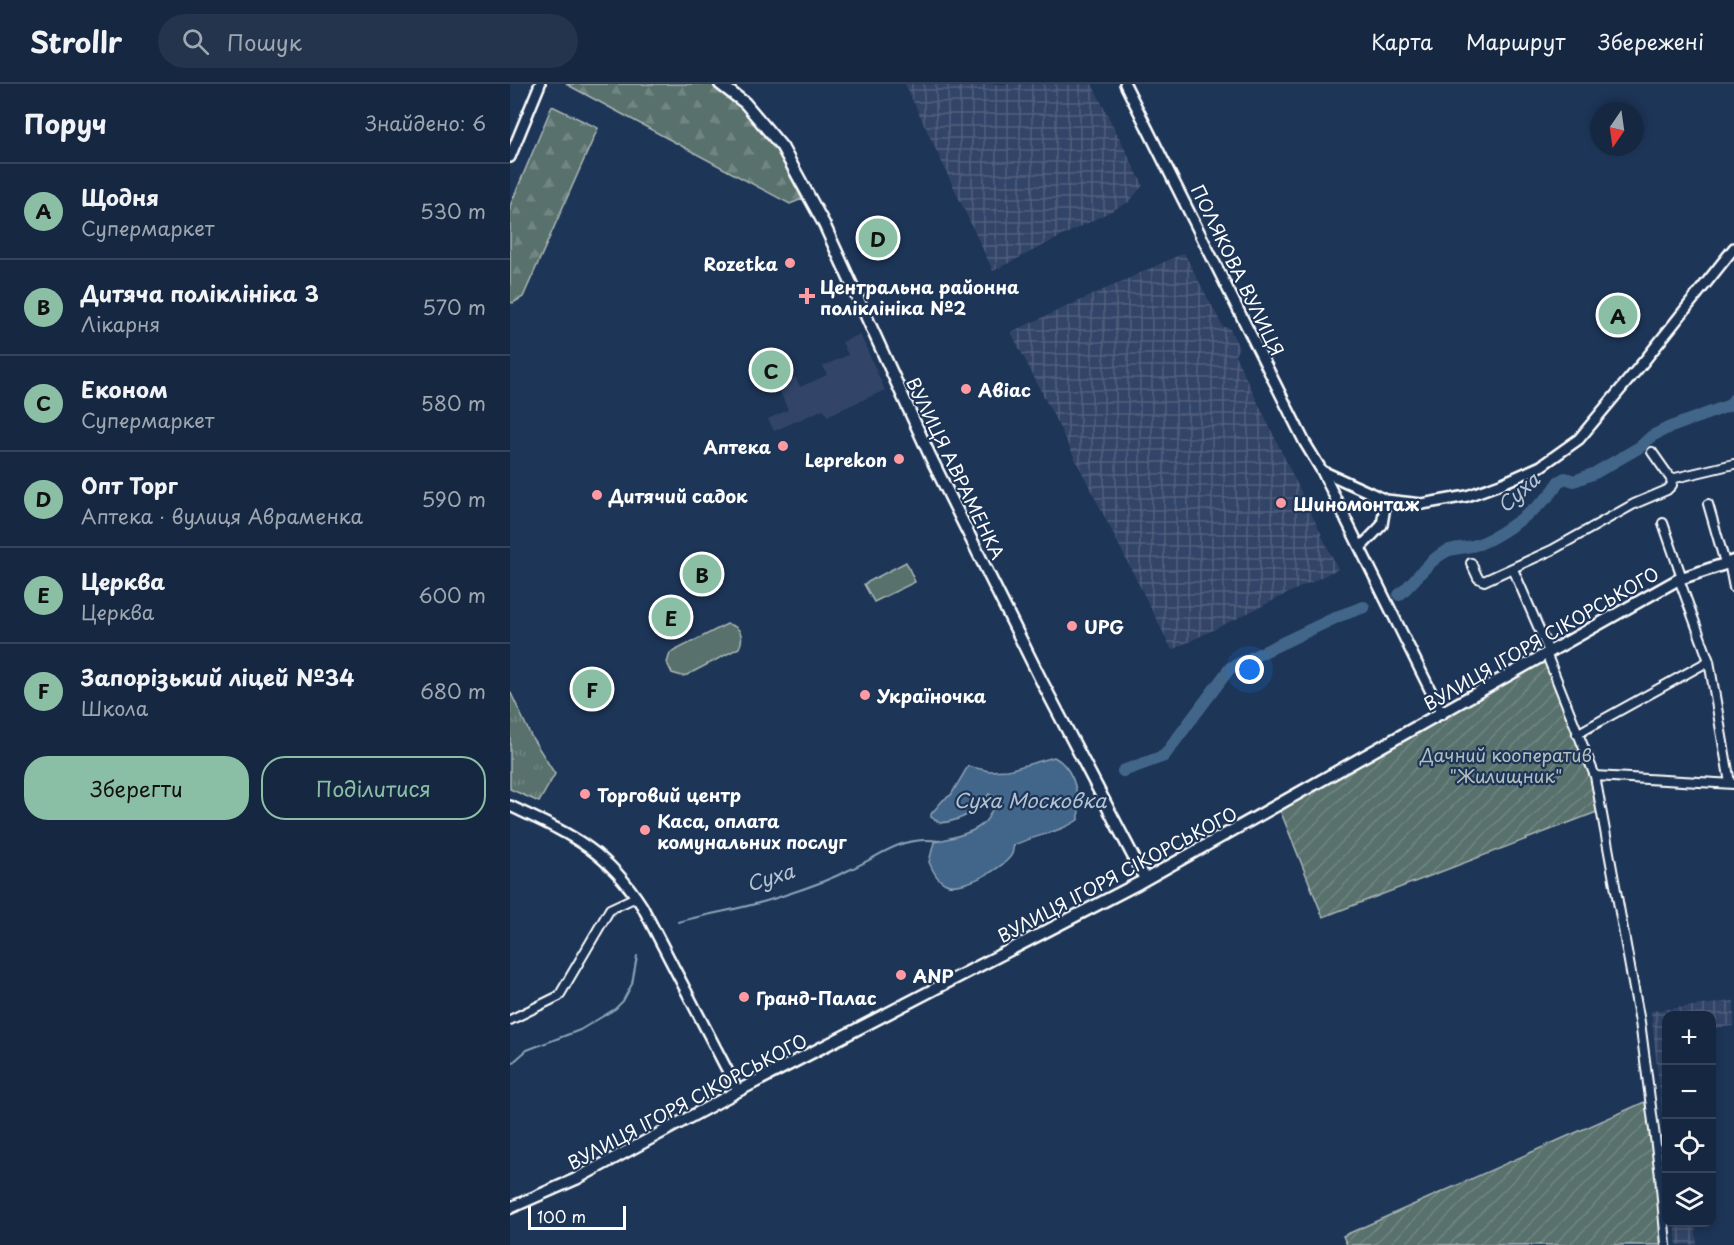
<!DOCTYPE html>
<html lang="uk">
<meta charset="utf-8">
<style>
:root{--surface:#162841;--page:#23344c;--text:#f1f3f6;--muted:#9ea6b1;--line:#35445a;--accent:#8abfa5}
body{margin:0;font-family:"Playpen Sans",sans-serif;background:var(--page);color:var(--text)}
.controls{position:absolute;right:18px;bottom:18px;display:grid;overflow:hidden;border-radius:12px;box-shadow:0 3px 9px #0003}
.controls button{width:54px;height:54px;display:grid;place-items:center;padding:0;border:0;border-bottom:2px solid var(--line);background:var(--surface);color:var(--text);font:30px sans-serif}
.compass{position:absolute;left:1080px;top:18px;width:54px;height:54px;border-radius:50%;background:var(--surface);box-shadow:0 3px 9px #0003;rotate:193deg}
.scale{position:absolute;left:18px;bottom:15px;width:98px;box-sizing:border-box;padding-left:6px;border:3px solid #fff;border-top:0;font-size:16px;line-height:21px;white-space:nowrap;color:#fff;-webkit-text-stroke:4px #1d3557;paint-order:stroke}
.you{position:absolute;left:740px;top:586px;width:21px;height:21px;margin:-15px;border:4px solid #fff;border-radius:50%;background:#1a73e8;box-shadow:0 0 0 9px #1a73e833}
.badge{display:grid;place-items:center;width:39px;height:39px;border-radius:50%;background:var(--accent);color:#111;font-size:20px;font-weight:700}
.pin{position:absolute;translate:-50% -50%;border:3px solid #fff;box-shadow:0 2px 6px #0006}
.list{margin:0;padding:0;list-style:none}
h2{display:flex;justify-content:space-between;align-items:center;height:78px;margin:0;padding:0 24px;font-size:26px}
h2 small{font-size:20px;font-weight:400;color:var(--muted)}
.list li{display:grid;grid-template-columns:39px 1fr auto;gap:18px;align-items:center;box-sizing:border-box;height:96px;padding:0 24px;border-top:2px solid var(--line)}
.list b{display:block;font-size:22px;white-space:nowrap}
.list p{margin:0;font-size:20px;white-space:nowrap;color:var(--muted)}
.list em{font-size:20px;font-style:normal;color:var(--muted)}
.actions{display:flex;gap:12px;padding:18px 24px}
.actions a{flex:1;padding:14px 0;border:2px solid var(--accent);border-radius:24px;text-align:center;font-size:21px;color:var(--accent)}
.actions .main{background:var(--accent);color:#111}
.icon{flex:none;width:33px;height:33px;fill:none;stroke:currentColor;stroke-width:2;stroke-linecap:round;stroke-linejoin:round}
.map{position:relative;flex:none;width:1224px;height:1161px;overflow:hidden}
header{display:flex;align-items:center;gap:36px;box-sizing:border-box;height:84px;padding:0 30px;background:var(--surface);border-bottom:2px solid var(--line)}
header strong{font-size:28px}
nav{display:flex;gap:33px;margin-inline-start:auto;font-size:21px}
.search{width:420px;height:54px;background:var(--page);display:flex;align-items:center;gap:15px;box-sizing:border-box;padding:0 21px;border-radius:33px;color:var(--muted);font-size:22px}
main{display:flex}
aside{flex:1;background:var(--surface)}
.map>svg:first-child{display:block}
</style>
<header>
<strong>Strollr</strong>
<div class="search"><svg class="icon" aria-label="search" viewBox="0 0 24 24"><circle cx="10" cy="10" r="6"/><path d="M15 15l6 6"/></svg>Пошук</div>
<nav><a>Карта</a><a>Маршрут</a><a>Збережені</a></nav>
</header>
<main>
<aside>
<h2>Поруч<small>Знайдено: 6</small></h2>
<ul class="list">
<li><span class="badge">A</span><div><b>Щодня</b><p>Супермаркет</p></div><em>530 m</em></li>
<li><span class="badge">B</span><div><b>Дитяча поліклініка 3</b><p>Лікарня</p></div><em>570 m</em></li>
<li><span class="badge">C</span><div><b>Економ</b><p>Супермаркет</p></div><em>580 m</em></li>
<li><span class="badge">D</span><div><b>Опт Торг</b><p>Аптека · вулиця Авраменка</p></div><em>590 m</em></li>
<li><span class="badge">E</span><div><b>Церква</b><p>Церква</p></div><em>600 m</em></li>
<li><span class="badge">F</span><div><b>Запорізький ліцей №34</b><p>Школа</p></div><em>680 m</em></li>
</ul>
<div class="actions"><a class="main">Зберегти</a><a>Поділитися</a></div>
</aside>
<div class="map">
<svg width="1224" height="1161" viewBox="0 0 1224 1161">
<defs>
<pattern id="industrial-grid" width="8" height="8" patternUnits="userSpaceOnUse" patternTransform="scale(1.5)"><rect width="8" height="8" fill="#334467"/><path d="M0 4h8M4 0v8" fill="none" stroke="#52607e"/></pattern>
<pattern id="grass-tufts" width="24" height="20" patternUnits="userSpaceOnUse" patternTransform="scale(1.5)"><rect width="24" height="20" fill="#58716d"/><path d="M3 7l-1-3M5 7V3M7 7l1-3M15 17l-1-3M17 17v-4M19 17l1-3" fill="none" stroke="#718683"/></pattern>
<pattern id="forest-firs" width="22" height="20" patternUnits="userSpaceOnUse" patternTransform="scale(1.5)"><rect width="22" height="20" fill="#58716d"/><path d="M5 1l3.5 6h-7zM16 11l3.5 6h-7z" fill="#718683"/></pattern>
<pattern id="garden-furrows" width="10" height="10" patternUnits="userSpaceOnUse" patternTransform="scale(1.5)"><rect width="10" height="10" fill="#58716d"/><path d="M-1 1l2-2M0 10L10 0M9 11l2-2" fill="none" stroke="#718683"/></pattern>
</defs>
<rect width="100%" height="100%" fill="#1d3557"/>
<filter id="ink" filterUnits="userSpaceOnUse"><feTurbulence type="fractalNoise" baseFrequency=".0167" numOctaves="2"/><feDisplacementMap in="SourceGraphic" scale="12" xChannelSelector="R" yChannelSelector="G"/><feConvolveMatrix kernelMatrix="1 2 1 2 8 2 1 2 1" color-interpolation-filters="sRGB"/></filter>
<g filter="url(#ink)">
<!-- built -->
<path fill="#334467" d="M350 250 375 306 317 332 314 325 264 347 258 335 278 326 267 301 285 293 290 303 317 291 313 282 338 271 332 258Z"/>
<!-- industrial -->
<path fill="url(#industrial-grid)" d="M395 0H582L633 101 619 118 483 187Z
M674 169 713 243H719L729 264 725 271 828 485 662 566 501 248Z
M1224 917V942L1202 944V932H1156V1065L1141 927Z
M1165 1139H1185L1187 1161H1167Z"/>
<!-- grass -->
<path fill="url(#grass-tufts)" stroke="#acb8b6" stroke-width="1.5" d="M0 607 21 652 45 690 29 718 0 705Z"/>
<!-- forest -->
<path fill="url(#forest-firs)" stroke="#acb8b6" stroke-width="1.5" d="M56 0H203L238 29 265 64 292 115 280 120Z
M42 22 88 44 13 213 3 219 0 218V122Z"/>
<!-- garden -->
<path fill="url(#garden-furrows)" stroke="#acb8b6" stroke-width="1.5" d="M1039 568 1085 692 1092 726 813 833 768 721Z
M1141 1015 1156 1161H837L833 1152Z"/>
<!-- pitch -->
<path fill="#58716d" stroke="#acb8b6" stroke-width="1.5" d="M396 478 405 498 364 518 354 500Z
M217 540C230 542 235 552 229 564L177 591 172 592 162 589 157 579 160 569Z"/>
<!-- water -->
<path fill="#426689" stroke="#8ea3b8" stroke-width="1.5" d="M544 673C565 684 569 714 569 735 554 747 524 752 504 761 503 764 503 767 502 770 495 784 451 807 436 800 427 796 423 787 419 778L424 758C451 751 483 748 484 713L479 710C468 727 451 737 430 739L421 733V730L433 716 441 711 458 682 479 687 498 686Z"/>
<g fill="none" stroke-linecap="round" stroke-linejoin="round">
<!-- stream -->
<path stroke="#8ea3b8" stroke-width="2" d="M168 838C204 828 240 824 275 811 297 804 319 796 339 786 371 772 391 751 429 757
M0 981 17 966 70 946 105 925 113 917 122 900 127 872"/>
<!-- river -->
<path stroke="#426689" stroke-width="12" d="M889 511C905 498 918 476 937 467 947 463 959 464 969 460 988 453 1042 417 1048 398L1055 394 1064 397 1085 389 1130 363 1142 352 1158 344 1207 326 1220 321 1224 315
M613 687 654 672 720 584 829 532 854 523"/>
<defs>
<path id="minor" d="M1161 395 1224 380
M1198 420 1215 479
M1153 439 1172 494
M1219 478 1224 504
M961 479 968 494 974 497 1042 466 1124 420 1157 406 1162 401 1161 395 1142 368
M1003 485 1039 568
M1169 495 1199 577 1220 699
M1036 569 1085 692 1130 938 1150 1092 1156 1161
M1067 650 1199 577
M1085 692 1224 700
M0 936 49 912 100 825 126 813"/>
<path id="tertiary" d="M615 0 795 359 812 387 932 630
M0 73 30 0
M812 387 876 416
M850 464 872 441 876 416 912 420 957 412 993 399 1031 382 1069 355 1135 276 1224 164
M0 722C59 750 95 764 132 822L228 1007"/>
<path id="secondary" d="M210 0 235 19 272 63 314 140 421 374 530 594 635 795
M0 1124 66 1095 228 1007 629 799 1169 495 1224 477"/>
</defs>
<!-- minor casing -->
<use href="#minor" stroke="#fff" stroke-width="12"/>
<!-- tertiary casing -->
<use href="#tertiary" stroke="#fff" stroke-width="14"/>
<!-- secondary casing -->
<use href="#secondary" stroke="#fff" stroke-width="15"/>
<!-- minor -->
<use href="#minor" stroke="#1d3557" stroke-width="8"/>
<!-- tertiary -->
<use href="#tertiary" stroke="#1d3557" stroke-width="9"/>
<!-- secondary -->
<use href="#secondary" stroke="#1d3557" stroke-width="10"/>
</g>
</g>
<!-- markers -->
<g fill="#ff9aa2" stroke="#1d3557" stroke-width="2">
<circle cx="280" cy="179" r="6"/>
<path d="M294 203h6v6h6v6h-6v6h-6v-6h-6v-6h6z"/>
<circle cx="456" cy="305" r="6"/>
<circle cx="273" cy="362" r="6"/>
<circle cx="389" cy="375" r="6"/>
<circle cx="87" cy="411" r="6"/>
<circle cx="771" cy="419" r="6"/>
<circle cx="562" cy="542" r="6"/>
<circle cx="355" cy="611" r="6"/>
<circle cx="75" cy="710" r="6"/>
<circle cx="135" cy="746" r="6"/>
<circle cx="391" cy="891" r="6"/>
<circle cx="234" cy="913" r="6"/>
</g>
<g text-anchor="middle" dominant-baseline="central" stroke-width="4.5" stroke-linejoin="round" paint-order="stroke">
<!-- poi labels -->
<g font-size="18" font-weight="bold" fill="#fff" stroke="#1d3557" text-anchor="start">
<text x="268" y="179" text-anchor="end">Rozetka</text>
<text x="310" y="202">Центральна районна<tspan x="310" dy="21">поліклініка №2</tspan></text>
<text x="468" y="305">Авіас</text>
<text x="261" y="362" text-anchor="end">Аптека</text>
<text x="377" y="375" text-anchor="end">Leprekon</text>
<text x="99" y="411">Дитячий садок</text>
<text x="783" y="419">Шиномонтаж</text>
<text x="574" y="542">UPG</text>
<text x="367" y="611">Україночка</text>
<text x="87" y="710">Торговий центр</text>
<text x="147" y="736">Каса, оплата<tspan x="147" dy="21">комунальних послуг</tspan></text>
<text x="403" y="891">ANP</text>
<text x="246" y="913">Гранд-Палас</text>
</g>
<!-- street labels -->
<g font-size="18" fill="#fff" stroke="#1d3557">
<text transform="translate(728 186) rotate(64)">ПОЛЯКОВА ВУЛИЦЯ</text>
<text transform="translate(446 384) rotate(64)">ВУЛИЦЯ АВРАМЕНКА</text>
<text transform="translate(1031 554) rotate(-30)">ВУЛИЦЯ ІГОРЯ СІКОРСЬКОГО</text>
<text transform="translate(607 790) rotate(-28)">ВУЛИЦЯ ІГОРЯ СІКОРСЬКОГО</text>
<text transform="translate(177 1017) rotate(-28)">ВУЛИЦЯ ІГОРЯ СІКОРСЬКОГО</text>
</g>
<!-- park labels -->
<g font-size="18" fill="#b4bfbd" stroke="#1d3557">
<text x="996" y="670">Дачний кооператив<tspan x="996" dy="21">"Жилищник"</tspan></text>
</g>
<!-- water labels -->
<g font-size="20" font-style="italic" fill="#b3c2d0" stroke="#1d3557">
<text transform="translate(1008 408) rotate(-42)">Суха</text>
<text x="520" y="716">Суха Московка</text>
<text transform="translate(260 793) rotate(-18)">Суха</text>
</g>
</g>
</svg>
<div class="controls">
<button>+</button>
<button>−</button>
<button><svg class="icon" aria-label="locate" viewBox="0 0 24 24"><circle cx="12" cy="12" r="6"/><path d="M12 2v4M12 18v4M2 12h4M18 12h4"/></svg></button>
<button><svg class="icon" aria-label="layers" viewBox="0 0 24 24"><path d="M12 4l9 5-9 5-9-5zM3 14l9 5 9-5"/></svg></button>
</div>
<svg class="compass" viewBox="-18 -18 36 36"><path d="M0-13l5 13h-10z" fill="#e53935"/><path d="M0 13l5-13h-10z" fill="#9ea6b1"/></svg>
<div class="scale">100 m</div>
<div class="you"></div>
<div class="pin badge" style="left:1108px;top:231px">A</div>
<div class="pin badge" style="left:192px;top:490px">B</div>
<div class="pin badge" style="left:261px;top:286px">C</div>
<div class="pin badge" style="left:368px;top:154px">D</div>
<div class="pin badge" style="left:161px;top:533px">E</div>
<div class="pin badge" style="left:82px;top:605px">F</div>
</div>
</main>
